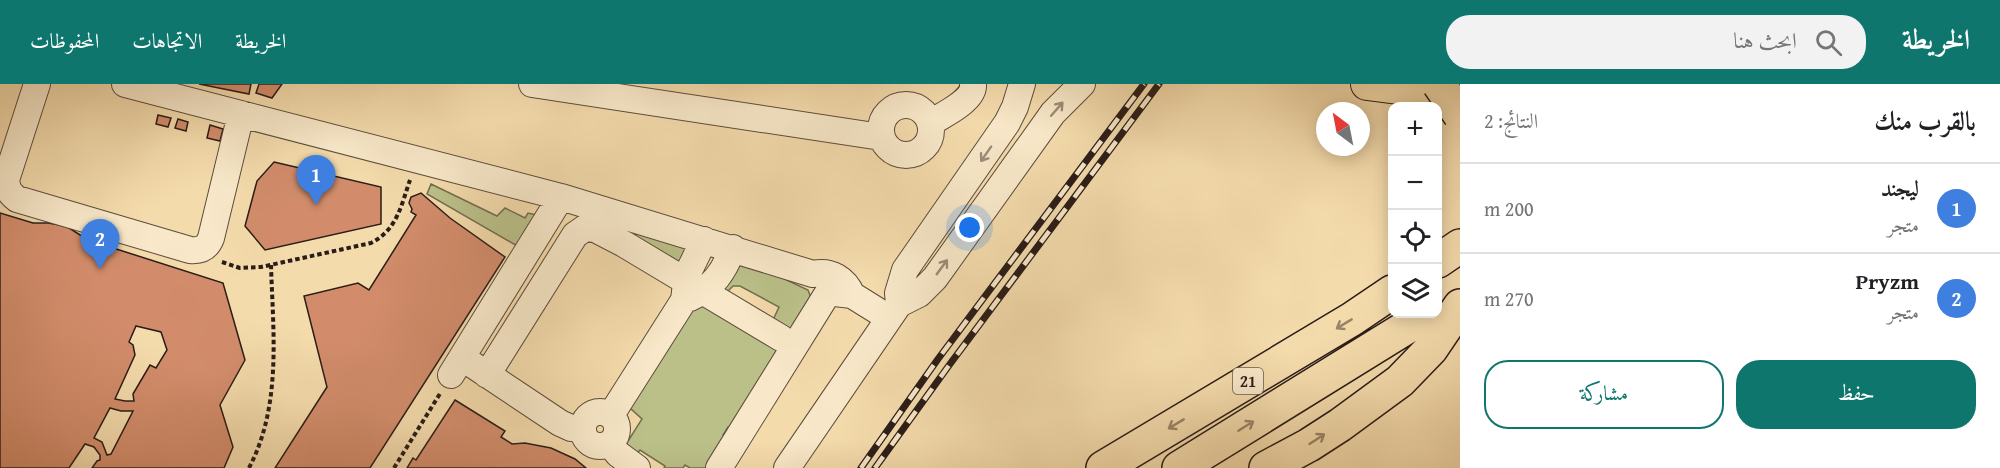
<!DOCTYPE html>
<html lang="ar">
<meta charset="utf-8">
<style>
:root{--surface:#fff;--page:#f2f2f2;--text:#202124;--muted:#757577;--line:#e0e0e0;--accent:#0f766e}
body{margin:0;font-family:"Gentium Book Plus",Amiri,serif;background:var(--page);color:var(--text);direction:rtl}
.controls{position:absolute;right:18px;top:18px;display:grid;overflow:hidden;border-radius:12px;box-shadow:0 3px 15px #0003}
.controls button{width:54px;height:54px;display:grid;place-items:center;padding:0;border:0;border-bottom:2px solid var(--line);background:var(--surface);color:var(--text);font:30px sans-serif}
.compass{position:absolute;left:1316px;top:18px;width:54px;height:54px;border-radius:50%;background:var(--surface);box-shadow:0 3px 15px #0003;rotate:328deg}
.you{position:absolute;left:970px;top:144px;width:21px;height:21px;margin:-15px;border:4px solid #fff;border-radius:50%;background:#1a73e8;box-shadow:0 0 0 9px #1a73e833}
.badge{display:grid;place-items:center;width:39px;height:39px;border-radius:50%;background:var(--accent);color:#fff;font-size:20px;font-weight:700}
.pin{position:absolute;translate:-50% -50px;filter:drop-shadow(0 2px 3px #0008)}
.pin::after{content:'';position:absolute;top:32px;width:21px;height:18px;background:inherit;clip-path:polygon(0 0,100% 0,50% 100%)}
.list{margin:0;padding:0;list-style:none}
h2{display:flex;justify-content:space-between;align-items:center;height:78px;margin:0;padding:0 24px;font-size:26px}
h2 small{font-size:20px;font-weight:400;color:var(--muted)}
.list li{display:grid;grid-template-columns:39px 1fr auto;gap:18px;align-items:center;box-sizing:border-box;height:90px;padding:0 24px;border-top:2px solid var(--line)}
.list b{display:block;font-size:22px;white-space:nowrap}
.list p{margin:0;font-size:20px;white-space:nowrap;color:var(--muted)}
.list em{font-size:20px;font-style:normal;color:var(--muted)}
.actions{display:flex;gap:12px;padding:18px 24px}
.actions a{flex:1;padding:14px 0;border:2px solid var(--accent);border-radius:24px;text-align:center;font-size:21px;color:var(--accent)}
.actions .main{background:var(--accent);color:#fff}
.icon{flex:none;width:33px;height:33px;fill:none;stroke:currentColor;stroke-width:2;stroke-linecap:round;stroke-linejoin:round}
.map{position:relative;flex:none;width:1460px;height:384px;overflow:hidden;direction:ltr}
header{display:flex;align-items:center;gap:36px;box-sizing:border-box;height:84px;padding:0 30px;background:var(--accent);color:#fff}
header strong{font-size:28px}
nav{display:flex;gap:33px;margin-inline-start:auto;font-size:21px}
.search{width:420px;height:54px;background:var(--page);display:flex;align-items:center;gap:15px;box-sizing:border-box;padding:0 21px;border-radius:24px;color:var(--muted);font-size:22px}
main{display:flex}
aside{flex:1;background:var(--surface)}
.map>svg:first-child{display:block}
</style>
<header>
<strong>الخريطة</strong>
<div class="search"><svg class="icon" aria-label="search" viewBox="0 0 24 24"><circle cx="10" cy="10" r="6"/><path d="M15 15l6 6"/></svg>ابحث هنا</div>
<nav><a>الخريطة</a><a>الاتجاهات</a><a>المحفوظات</a></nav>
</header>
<main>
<aside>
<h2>بالقرب منك<small>النتائج: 2</small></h2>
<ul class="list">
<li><span class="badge" style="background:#3f7fe0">1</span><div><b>ليجند</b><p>متجر</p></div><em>200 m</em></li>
<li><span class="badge" style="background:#3f7fe0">2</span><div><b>Pryzm</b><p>متجر</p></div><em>270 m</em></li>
</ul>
<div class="actions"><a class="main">حفظ</a><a>مشاركة</a></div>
</aside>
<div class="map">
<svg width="1460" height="384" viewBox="0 0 1460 384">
<rect width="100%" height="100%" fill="#f4dbac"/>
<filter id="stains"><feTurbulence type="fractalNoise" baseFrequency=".00333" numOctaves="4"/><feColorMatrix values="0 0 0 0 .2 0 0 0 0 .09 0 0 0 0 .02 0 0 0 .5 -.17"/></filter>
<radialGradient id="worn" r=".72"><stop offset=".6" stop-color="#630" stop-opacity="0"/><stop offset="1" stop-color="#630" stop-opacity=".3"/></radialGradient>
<!-- green -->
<path fill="#bbc089" stroke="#726e50" stroke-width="1.5" d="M431 100 497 132 505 124 525 134 528 129 537 131 519 163 427 110Z
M640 144 684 163 686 168 679 178 635 152Z
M744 176 808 206 811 214 793 248 773 236 779 223 740 202H733L728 207 722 204 736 177Z
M697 219 782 264 733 346 728 343 723 351 728 355 709 384H690L685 381 683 384H664L665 382 640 366 635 372 623 365 642 335 630 324Z"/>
<!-- building -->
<path fill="#d28c6b" stroke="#2a1c18" stroke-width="1.5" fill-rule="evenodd" d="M199 0H251L249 10Z
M259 0H282L272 14 256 9Z
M158 31 171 34 168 43 156 40Z
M178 35 188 38 186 47 175 44Z
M210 41 223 45 220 57 207 54Z
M274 78 381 103V140L265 166 245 142 257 97Z
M421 109 450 134 505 173 370 384H275L327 303 304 212 358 199 369 206 416 131 411 128 412 125 409 119 411 113Z
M0 129 33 139H48L66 142 88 156 223 199 245 276 220 321 233 363 224 384H92L97 377 100 376V371L94 363 85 360 69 384H0ZM136 242 161 248 167 266 156 284 150 281 133 310 134 317H125L115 315 135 271 133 261 129 258ZM110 324 121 327H133L111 370 107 371 102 358 94 354Z
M455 316 505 347 501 353 512 360 525 359 551 364 575 375 586 384H407L413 374 416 376Z"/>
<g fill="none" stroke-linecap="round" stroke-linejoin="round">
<defs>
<path id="minor" d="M37 0 6 96C7 105 10 110 17 115L190 166C201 167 207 164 211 154L241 30
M125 0 561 113 813 190C831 186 845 195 852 211
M532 0 881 53
M881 46a25 25 0 1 1 50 0a25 25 0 1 1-50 0Z
M930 39C943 31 975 16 973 0
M835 209 852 211 889 234
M690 214C714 203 724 187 733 164
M899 220 898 209 905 186 1007 39 1015 23 1022 0
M473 281 560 339 571 344H583
M451 291 561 113
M487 291 575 151 585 144 595 145 624 160 781 254
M583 345a17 17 0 1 1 34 0a17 17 0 1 1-34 0Z
M611 331 684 216 687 191 704 156
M610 360 618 370 637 384
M719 384 829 207
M787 384 899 220 919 210 935 194 1053 29 1082 0"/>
<path id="major" d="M1367 0 1460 12"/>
<path id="highway" d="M1438 177 1460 162
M1103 384 1352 235 1392 208
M1179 384 1428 230
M1266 384 1309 361 1340 341 1400 297 1431 265 1460 222"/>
</defs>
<!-- minor casing -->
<use href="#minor" stroke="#5c4c3d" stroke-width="28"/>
<!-- major casing -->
<use href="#major" stroke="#2a1c18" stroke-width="34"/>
<!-- highway casing -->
<use href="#highway" stroke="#2a1c18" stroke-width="36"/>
<!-- path -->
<path stroke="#2a1c18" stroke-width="4" stroke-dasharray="4.5 3" stroke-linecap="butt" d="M222 178 240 184 261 183 371 159C397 146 401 122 410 96
M249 384C282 321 273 249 271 181
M394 384 441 308"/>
<!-- minor -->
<use href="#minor" stroke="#f8e8c9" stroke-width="26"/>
<!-- major -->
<use href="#major" stroke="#f4dbac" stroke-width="32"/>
<!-- highway -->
<use href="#highway" stroke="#f4dbac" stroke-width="33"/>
<defs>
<path id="rail" d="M861 384 938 275 1144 0
M875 384 950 280 1159 0"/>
</defs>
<!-- rail casing -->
<use href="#rail" stroke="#2a1c18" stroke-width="7"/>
<!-- rail -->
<use href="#rail" stroke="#f8e8c9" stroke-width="4.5" stroke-dasharray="14" stroke-linecap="butt"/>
<defs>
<path id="highway-bridge" d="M1439 0 1460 31"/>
</defs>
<!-- highway-bridge casing -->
<use href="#highway-bridge" stroke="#2a1c18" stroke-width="36" stroke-linecap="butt"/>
<!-- highway-bridge -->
<use href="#highway-bridge" stroke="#f4dbac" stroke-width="33"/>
</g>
<!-- one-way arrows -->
<defs><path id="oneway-shaft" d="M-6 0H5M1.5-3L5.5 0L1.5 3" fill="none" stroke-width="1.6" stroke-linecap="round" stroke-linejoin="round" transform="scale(1.5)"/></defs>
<g stroke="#9b8c79">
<use href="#oneway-shaft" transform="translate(1057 25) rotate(-49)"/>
<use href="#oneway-shaft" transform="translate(986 70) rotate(125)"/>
<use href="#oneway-shaft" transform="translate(942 183) rotate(-54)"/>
</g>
<g stroke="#998569">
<use href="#oneway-shaft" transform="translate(1344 240) rotate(149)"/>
<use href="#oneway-shaft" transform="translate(1176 340) rotate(149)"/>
<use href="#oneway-shaft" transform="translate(1246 342) rotate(-32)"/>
<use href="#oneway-shaft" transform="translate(1317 355) rotate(-33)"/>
</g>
<g text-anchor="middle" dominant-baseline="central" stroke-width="4.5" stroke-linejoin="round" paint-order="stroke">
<!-- shield labels -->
<rect fill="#f8e8c9" stroke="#68594d" stroke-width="1.5" x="1233" y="284" width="30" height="26" rx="4.5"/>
<g font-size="16" font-weight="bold" fill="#2a1c18">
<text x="1248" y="297">21</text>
</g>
</g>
<rect width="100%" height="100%" filter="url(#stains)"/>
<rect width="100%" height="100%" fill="url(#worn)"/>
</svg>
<div class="controls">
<button>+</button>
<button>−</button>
<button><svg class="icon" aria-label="locate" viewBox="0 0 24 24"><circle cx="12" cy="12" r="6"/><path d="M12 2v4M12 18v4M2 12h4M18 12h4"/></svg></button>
<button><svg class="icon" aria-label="layers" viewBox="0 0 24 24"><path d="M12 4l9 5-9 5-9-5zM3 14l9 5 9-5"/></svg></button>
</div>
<svg class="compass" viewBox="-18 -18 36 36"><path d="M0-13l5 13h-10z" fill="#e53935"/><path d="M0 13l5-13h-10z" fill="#757577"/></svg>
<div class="you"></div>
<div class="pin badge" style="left:316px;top:121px;background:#3f7fe0">1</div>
<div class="pin badge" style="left:100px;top:185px;background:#3f7fe0">2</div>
</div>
</main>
